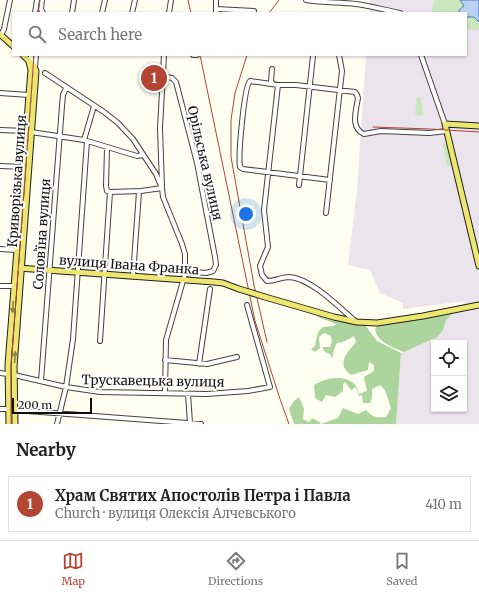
<!DOCTYPE html>
<meta charset="utf-8">
<style>
:root{--surface:#fff;--page:#f2f2f2;--text:#222;--muted:#767676;--line:#e0e0e0;--accent:#b34532}
body{margin:0;font-family:Merriweather,serif;background:var(--page);color:var(--text)}
.controls{position:absolute;right:12px;bottom:12px;display:grid;overflow:hidden;border-radius:0px;box-shadow:0 1px 3px #0004}
.controls button{width:36px;height:36px;display:grid;place-items:center;padding:0;border:0;border-bottom:1px solid var(--line);background:var(--surface);color:var(--text);font:20px sans-serif}
.scale{position:absolute;left:12px;bottom:10px;width:80px;box-sizing:border-box;padding-left:4px;border:2px solid #0f0f0f;border-top:0;font-size:11px;line-height:14px;white-space:nowrap;color:#0f0f0f;-webkit-text-stroke:3px #fff;paint-order:stroke}
.you{position:absolute;left:246px;top:214px;width:14px;height:14px;margin:-10px;border:3px solid #fff;border-radius:50%;background:#1a73e8;box-shadow:0 0 0 6px #1a73e833}
.badge{display:grid;place-items:center;width:26px;height:26px;border-radius:50%;background:var(--accent);color:#fff;font-size:13px;font-weight:700}
.pin{position:absolute;translate:-50% -50%;border:2px solid #fff;box-shadow:0 1px 4px #0006}
.list{margin:0;padding:0;list-style:none}
h2{display:flex;justify-content:space-between;align-items:center;height:52px;margin:0;padding:0 16px;font-size:17px}
h2 small{font-size:13px;font-weight:400;color:var(--muted)}
.list li{display:grid;grid-template-columns:26px 1fr auto;gap:12px;align-items:center;box-sizing:border-box;height:56px;margin:0 8px 8px;padding:0 8px;border:1px solid var(--line);border-radius:0px}
.list b{display:block;font-size:15px;white-space:nowrap}
.list p{margin:0;font-size:13px;white-space:nowrap;color:var(--muted)}
.list em{font-size:13px;font-style:normal;color:var(--muted)}
.icon{flex:none;width:22px;height:22px;fill:none;stroke:currentColor;stroke-width:2;stroke-linecap:round;stroke-linejoin:round}
.map{position:relative;flex:none;width:479px;height:424px;overflow:hidden}
.search{position:absolute;background:var(--surface);box-shadow:0 1px 3px #0004;left:12px;right:12px;top:12px;height:44px;display:flex;align-items:center;gap:10px;box-sizing:border-box;padding:0 14px;border-radius:0px;color:var(--muted);font-size:15px}
.sheet{height:116px;background:var(--surface)}
nav{display:flex;justify-content:space-around;align-items:center;box-sizing:border-box;height:56px;border-top:1px solid var(--line);background:var(--surface);font-size:11px;color:var(--muted)}
nav a{display:grid;justify-items:center;gap:2px}
nav .on{color:var(--accent)}
.map>svg:first-child{display:block}
</style>
<div class="map">
<svg width="479" height="424" viewBox="0 0 479 424">
<rect width="100%" height="100%" fill="#fefef1"/>
<!-- industrial -->
<path fill="#ece4ec" fill-rule="evenodd" d="M370 0H479V424H396L401 353 416 347 443 330 446 320 466 301 403 309V303L380 293 370 270 348 265 357 190 366 55H466V13H369ZM434 343H464V409H434Z"/>
<!-- green -->
<path fill="#cae6bd" d="M434 0H479V30L466 29V13H435L432 10Z
M417 97H420C421 102 424 109 423 115L421 116 415 114Z
M444 143 447 145 452 164 450 167 447 165 443 146Z"/>
<!-- forest -->
<path fill="#acd59e" d="M455 311 446 320 443 330 437 337 404 352C392 347 377 342 375 329L379 324Z
M316 314 365 325 377 341 401 353 396 424H294L289 409 293 402 299 397 304 409 303 419 309 422 312 418 318 421 321 424 338 418 343 408 358 414 366 410C372 417 377 418 386 417L391 408 385 390 380 385 372 389V397L370 403H363L362 395 359 396 356 387 351 390 345 382 343 384V391L335 397 326 395 322 402 315 398 314 385C325 378 346 373 356 386 358 388 358 392 359 394L367 391 364 377 374 371V365L369 362 368 370 351 375C335 363 348 352 356 342L354 336 343 342 337 343 334 349 332 359 330 354 325 352 322 347H330L332 341 331 336 324 333 319 337 320 348 315 352 311 349 315 346 318 332 323 327 334 326 336 324 318 317Z"/>
<!-- water -->
<path fill="#bad2f1" stroke="#4779c2" d="M460 0H479V22L474 17H466V13H459V10L464 6Z"/>
<g fill="none" stroke-linecap="round" stroke-linejoin="round">
<defs>
<path id="minor" d="M42 0 41 9 43 13
M306 0C323 3 339 2 356 4 371 6 385 10 400 13
M216 9 254 11
M35 13 37 0
M72 13 74 0
M102 13 105 0
M132 13 135 0
M169 13 171 0
M216 13V0
M1 35 4 29 10 0
M193 55H197
M421 55 445 124
M31 64V55
M35 67 36 55
M272 69 271 81 273 84
M45 73 104 112 118 123 133 139 156 174 162 188 163 197 182 244 185 254V274L166 340 165 393
M163 76 172 78 176 82 197 163 215 257 216 265 213 271 206 273 196 272 185 274
M278 85 264 210 268 247 260 266 262 275 267 281C275 281 282 277 289 277 311 278 340 308 356 322
M0 93 29 95
M0 130 26 131
M31 132 84 140 137 156 143 155
M84 140 94 106
M0 166 23 167
M330 180 243 169 240 167C238 156 244 87 250 81L278 85H296L355 92 357 95 358 98C356 111 350 128 364 134L381 131 429 133 447 131
M299 185 313 56
M162 186 160 128 164 55
M110 192 141 191 162 188
M326 213 342 71 339 55
M0 249 17 250
M133 276 139 192
M0 286H14
M100 341 110 192 107 191 106 186 107 148
M165 360 207 364 237 357
M199 364 210 289
M0 373 8 374
M14 375 66 387 100 392 207 394 248 391 270 387 247 305
M41 381 62 106 63 95 66 88
M188 394 190 423
M0 409H8
M14 410 201 424
M57 424 66 387 73 339 87 141"/>
<path id="major" d="M0 34 13 46
M479 126 445 124 479 266
M18 268 214 282 223 283 239 289
M265 297 334 317 357 322 377 323 423 316 479 305
M9 424 8 365 29 95 31 70 29 62
M15 424 14 367 36 71 34 66 23 55"/>
</defs>
<!-- minor casing -->
<use href="#minor" stroke="#424242" stroke-width="6"/>
<!-- major casing -->
<use href="#major" stroke="#202020" stroke-width="7"/>
<!-- minor -->
<use href="#minor" stroke="#fff" stroke-width="4"/>
<!-- major -->
<use href="#major" stroke="#ede772" stroke-width="5"/>
<!-- tram -->
<path stroke="#b34532" stroke-width="1" d="M38 13 40 0
M11 424V367L34 55"/>
<!-- rail -->
<path stroke="#b34532" stroke-width="1" d="M188 0 191 13
M269 13 279 0
M200 55 255 321 280 399 289 424
M247 55 235 93 231 120V157L254 285 267 342
M373 127 430 129 479 132"/>
<defs>
<path id="major-bridge" d="M239 289 265 297"/>
</defs>
<!-- major-bridge casing -->
<use href="#major-bridge" stroke="#202020" stroke-width="7" stroke-linecap="butt"/>
<!-- major-bridge -->
<use href="#major-bridge" stroke="#ede772" stroke-width="5"/>
</g>
<!-- one-way arrows -->
<defs><path id="oneway-solid" d="M-6-.8H1V-3.2L6.5 0L1 3.2V.8H-6Z"/></defs>
<g fill="#898645">
<use href="#oneway-solid" transform="translate(13 307) rotate(94)"/>
<use href="#oneway-solid" transform="translate(15 357) rotate(-86)"/>
</g>
<g text-anchor="middle" dominant-baseline="central" stroke-width="4" stroke-linejoin="round" paint-order="stroke">
<!-- street labels -->
<g font-size="13" fill="#0f0f0f" stroke="#fff">
<text transform="translate(205 163) rotate(77)">Орільська вулиця</text>
<text transform="translate(17 181) rotate(-86)">Криворізька вулиця</text>
<text transform="translate(42 234) rotate(-86)">Соловʼїна вулиця</text>
<text transform="translate(129 265) rotate(4)">вулиця Івана Франка</text>
<text transform="translate(153 381) rotate(1)">Трускавецька вулиця</text>
</g>
</g>
</svg>
<div class="controls">
<button><svg class="icon" aria-label="locate" viewBox="0 0 24 24"><circle cx="12" cy="12" r="6"/><path d="M12 2v4M12 18v4M2 12h4M18 12h4"/></svg></button>
<button><svg class="icon" aria-label="layers" viewBox="0 0 24 24"><path d="M12 4l9 5-9 5-9-5zM3 14l9 5 9-5"/></svg></button>
</div>
<div class="scale">200 m</div>
<div class="you"></div>
<div class="pin badge" style="left:154px;top:78px">1</div>
<div class="search"><svg class="icon" aria-label="search" viewBox="0 0 24 24"><circle cx="10" cy="10" r="6"/><path d="M15 15l6 6"/></svg>Search here</div>
</div>
<section class="sheet">
<h2>Nearby<small></small></h2>
<ul class="list">
<li><span class="badge">1</span><div><b>Храм Святих Апостолів Петра і Павла</b><p>Church · вулиця Олексія Алчевського</p></div><em>410 m</em></li>
</ul>
</section>
<nav>
<a class="on"><svg class="icon" aria-label="map" viewBox="0 0 24 24"><path d="M3 6l6-2 6 2 6-2v14l-6 2-6-2-6 2zM9 4v14M15 6v14"/></svg>Map</a>
<a><svg class="icon" aria-label="directions" viewBox="0 0 24 24"><path d="M12 3l9 9-9 9-9-9zM9 14v-3h6M13 9l2 2-2 2"/></svg>Directions</a>
<a><svg class="icon" aria-label="saved" viewBox="0 0 24 24"><path d="M7 4h10v16l-5-4-5 4z"/></svg>Saved</a>
</nav>
